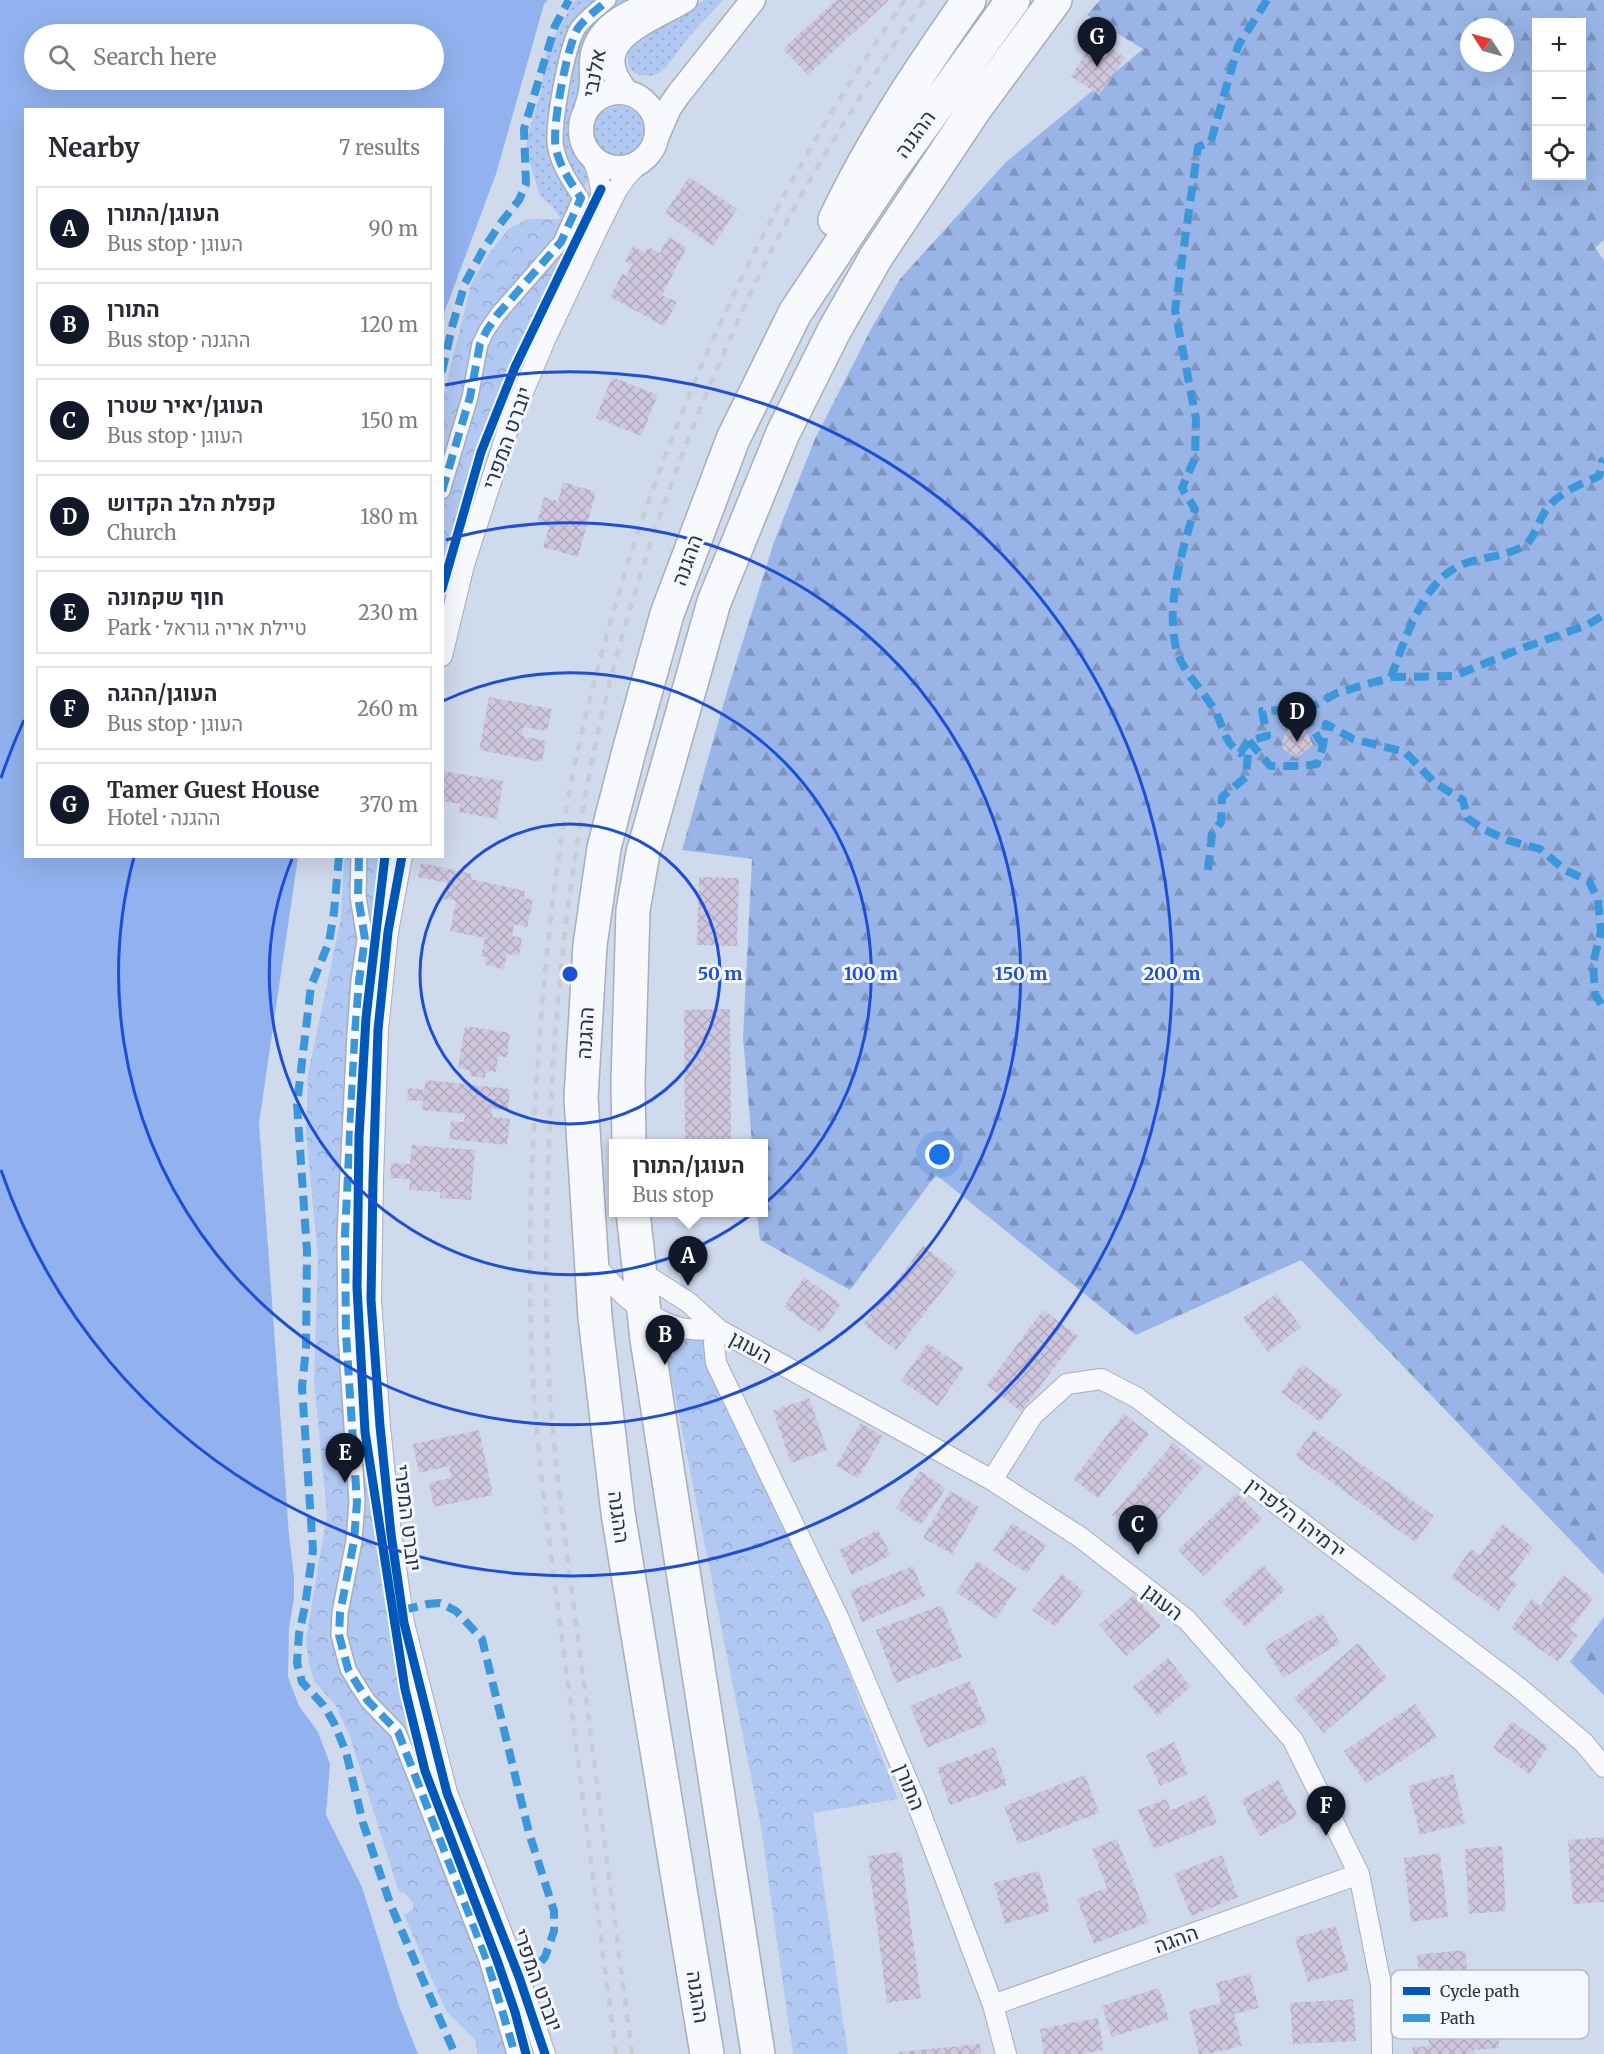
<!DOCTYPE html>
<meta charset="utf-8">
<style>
:root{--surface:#fff;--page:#f2f2f3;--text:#2b2b33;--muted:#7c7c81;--line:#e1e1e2;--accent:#111827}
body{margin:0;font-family:Merriweather,Heebo,serif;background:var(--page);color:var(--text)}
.controls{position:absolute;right:18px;top:18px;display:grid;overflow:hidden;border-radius:0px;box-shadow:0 6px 24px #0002}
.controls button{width:54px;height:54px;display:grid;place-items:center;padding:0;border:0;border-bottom:2px solid var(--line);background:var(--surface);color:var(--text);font:30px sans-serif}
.compass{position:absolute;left:1460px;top:18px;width:54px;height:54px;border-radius:50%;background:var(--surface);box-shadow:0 6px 24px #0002;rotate:306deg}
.you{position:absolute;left:940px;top:1155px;width:21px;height:21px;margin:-15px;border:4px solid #fff;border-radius:50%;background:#1a73e8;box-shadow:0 0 0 9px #1a73e833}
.badge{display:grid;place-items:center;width:39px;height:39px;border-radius:50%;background:var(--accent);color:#fff;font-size:20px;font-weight:700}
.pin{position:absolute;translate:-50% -50px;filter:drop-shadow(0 2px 3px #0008)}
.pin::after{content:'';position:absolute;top:32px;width:21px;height:18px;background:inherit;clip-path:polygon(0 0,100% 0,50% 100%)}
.popup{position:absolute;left:609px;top:1139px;width:159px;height:78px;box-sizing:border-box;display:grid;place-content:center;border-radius:0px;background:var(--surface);filter:drop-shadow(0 2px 4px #0005);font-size:20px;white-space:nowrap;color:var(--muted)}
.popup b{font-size:22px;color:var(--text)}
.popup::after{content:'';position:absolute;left:50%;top:100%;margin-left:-12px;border:12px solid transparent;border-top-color:var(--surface)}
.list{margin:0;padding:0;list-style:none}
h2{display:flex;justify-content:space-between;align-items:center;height:78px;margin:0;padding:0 24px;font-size:26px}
h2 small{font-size:20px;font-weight:400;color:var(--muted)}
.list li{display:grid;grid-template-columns:39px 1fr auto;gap:18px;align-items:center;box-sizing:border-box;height:84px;margin:0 12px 12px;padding:0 12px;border:2px solid var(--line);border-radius:0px}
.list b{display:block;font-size:22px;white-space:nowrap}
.list p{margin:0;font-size:20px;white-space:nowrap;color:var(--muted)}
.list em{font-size:20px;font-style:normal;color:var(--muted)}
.icon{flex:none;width:33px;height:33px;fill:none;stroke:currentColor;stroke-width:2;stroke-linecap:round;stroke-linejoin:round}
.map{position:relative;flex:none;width:1604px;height:2054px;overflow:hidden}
.search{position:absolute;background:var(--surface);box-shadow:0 6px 24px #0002;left:24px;top:24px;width:420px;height:66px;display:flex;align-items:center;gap:15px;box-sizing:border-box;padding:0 21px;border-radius:33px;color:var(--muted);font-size:22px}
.panel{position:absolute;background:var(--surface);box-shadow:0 6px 24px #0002;left:24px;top:108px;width:420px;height:750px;border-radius:0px}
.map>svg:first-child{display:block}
</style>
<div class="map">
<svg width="1604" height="2054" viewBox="0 0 1604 2054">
<defs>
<pattern id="grass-dots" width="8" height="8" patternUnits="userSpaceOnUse" patternTransform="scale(1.5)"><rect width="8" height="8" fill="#b1c8f2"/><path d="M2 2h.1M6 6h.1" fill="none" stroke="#98acd1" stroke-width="1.8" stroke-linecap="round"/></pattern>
<pattern id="forest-firs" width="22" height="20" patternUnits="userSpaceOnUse" patternTransform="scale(1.5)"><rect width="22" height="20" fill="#99b5e7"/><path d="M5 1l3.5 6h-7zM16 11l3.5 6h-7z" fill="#7d94bd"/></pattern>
<pattern id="park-crowns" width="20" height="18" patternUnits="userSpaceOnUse" patternTransform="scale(1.5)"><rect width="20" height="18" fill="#b1c8f2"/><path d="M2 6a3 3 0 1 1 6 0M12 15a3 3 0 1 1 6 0" fill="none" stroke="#98acd1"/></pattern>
<pattern id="building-cross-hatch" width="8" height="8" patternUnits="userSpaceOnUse" patternTransform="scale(1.5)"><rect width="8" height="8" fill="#cec7dd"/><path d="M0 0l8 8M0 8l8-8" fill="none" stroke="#b1abbf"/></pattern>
</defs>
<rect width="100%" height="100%" fill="#d0daed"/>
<!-- grass -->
<path fill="url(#grass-dots)" d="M575 0H637L616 5 601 21 577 112 572 137 579 158 591 177 561 219 554 208 540 196 526 150 528 134 541 92 546 51Z
M704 0H723C712 13 699 25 688 38 678 50 671 66 657 74 651 77 641 76 635 73 625 67 628 56 629 47L647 32 665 26Z
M594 131a25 25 0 1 1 50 0a25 25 0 1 1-50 0Z"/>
<!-- forest -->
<path fill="url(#forest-firs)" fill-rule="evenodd" d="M1100 0H1604V240L1595 248 1604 260V1575L1301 1260 1136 1335 936 1175 850 1290 760 1240 757 1213 763 1212V1144L752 1143 743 1037 752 859 682 850 726 695 774 542 815 439 870 331 900 279 1006 162 1143 49 1087 15ZM1536 22H1582V176H1536ZM1469 27H1505V63H1469Z
M1604 1617V1695L1570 1662Z"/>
<!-- park -->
<path fill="url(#park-crowns)" d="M582 214 514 357 485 429 443 559V398L471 284 488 255 508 229 528 219H561Z
M344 857H382L372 922 359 1049 352 1183 351 1313 358 1420 375 1537 407 1731 520 2054H477L476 2041 446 2011 404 1915 413 1909V1903L405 1893 399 1892 350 1737 336 1706 314 1681 309 1664 306 1640 327 1514 314 1381 318 1258 306 1132 308 1074 341 918Z
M662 1330 712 1335 826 1614 898 1799 813 1813 848 2054H793L760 1821Z"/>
<!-- water -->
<path fill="#91b2ee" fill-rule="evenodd" d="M0 0H548L544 4 496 174 443 316 442 110H26V856L298 857 259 1123 289 1535 294 1577V1598L289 1628 288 1677 299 1706 318 1732 330 1764 326 1815 362 1887 399 2006 418 2054H0ZM34 34H434V80H34Z"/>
<!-- building -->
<path fill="url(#building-cross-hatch)" d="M836 0H889L808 75 783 49Z
M1096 38 1125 58 1099 95 1071 76Z
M689 177 737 209 713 246 665 213Z
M668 237 687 247 662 295 677 302 664 326 610 297 622 274 626 276 632 265 625 261 633 246 645 252 648 247 660 253Z
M612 377 658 395 641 436 596 418Z
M563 482 596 492 578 557 543 547 549 527 537 523 544 497 558 501Z
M489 697 552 709 547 731 524 727 522 736 546 741 542 762 479 750Z
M1300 725 1304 726 1313 745 1296 758 1283 749 1282 744 1285 733 1292 726Z
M442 771 503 781 497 819 459 812 460 804 442 801Z
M421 863 472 874 471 879 525 891 524 898 533 900 527 927 514 924 512 936 522 938 519 956 507 954 504 969 485 965 486 957 481 956 485 938 450 931 456 901 443 899 447 883 418 877Z
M699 877 739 878 737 946 697 945Z
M730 1009 731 1140 685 1141 684 1010Z
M465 1026 510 1033 507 1057 498 1056 496 1072 486 1071 485 1078 470 1076V1070L458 1068Z
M426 1080 510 1089 508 1110 492 1109V1117L510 1119 507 1145 449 1139 451 1121 464 1122 465 1114 422 1110 423 1101 407 1100 408 1088 424 1090Z
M412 1145 475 1150 471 1200 440 1198V1192L409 1190 410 1179 390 1178 391 1163 410 1164Z
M923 1246 957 1272 896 1350 863 1324Z
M804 1277 841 1304 821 1333 784 1307Z
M1276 1294 1301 1327 1268 1352 1243 1318Z
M1043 1310 1078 1336 1021 1412 987 1385Z
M928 1343 964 1368 938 1406 901 1381Z
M1302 1364 1342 1394 1320 1422 1281 1392Z
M809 1398 827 1450 791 1463 773 1411Z
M1124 1414 1149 1434 1098 1498 1073 1479Z
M861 1423 883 1436 858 1478 836 1466Z
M479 1430 493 1495 434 1507 429 1483 451 1478 449 1466 419 1473 413 1444Z
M1314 1430 1434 1516 1415 1542 1295 1456Z
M1173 1443 1203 1468 1141 1540 1112 1515Z
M920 1471 946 1488 921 1525 896 1508Z
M950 1491 979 1507 952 1554 923 1538Z
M1237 1493 1262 1519 1204 1576 1178 1550Z
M1012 1523 1046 1545 1027 1573 993 1551Z
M1502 1524 1533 1547 1509 1579 1517 1584 1498 1611 1451 1577 1471 1549 1480 1555Z
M878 1530 891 1555 852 1575 839 1550Z
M977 1561 1017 1588 996 1619 956 1592Z
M1263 1565 1285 1590 1245 1627 1222 1602Z
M913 1566 925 1596 862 1622 850 1591Z
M1062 1574 1084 1591 1055 1627 1032 1610Z
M1563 1575 1593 1598 1570 1630 1578 1635 1558 1662 1511 1628 1532 1599 1540 1606Z
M1134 1595 1161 1626 1126 1656 1099 1625Z
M942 1605 962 1657 896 1683 876 1630Z
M1322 1613 1340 1643 1283 1678 1265 1647Z
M1358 1643 1387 1678 1324 1733 1294 1698Z
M1168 1658 1191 1687 1157 1716 1133 1687Z
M970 1681 987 1722 927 1748 910 1706Z
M1415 1704 1437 1737 1366 1784 1344 1751Z
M1512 1721 1548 1747 1529 1774 1493 1748Z
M1174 1742 1188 1774 1160 1786 1146 1755Z
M994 1747 1007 1785 950 1805 937 1768Z
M1453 1774 1465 1823 1420 1835 1408 1786Z
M1085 1775 1099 1813 1018 1844 1004 1806Z
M1278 1780 1298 1816 1260 1836 1241 1800Z
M1206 1795 1217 1823 1154 1849 1138 1810 1166 1799 1171 1810Z
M1604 1837V1902L1573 1904 1568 1840Z
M1117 1839 1149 1922 1094 1944 1077 1899 1107 1888 1092 1849Z
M1502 1846 1506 1911 1469 1914 1465 1849Z
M901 1852 921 1998 887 2003 868 1856Z
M1440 1853 1448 1917 1411 1922 1404 1858Z
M1222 1855 1238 1897 1191 1916 1174 1874Z
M1039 1871 1050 1911 1005 1924 994 1883Z
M1336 1926 1349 1970 1308 1982 1295 1938Z
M1465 1950 1470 1992 1421 1998 1417 1955Z
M1250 1974 1259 2008 1234 2014 1242 2046 1208 2054H1199L1189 2011 1221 2003 1216 1983Z
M1159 1988 1169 2019 1112 2037 1102 2006Z
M1353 1999 1356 2041 1293 2044 1290 2003Z
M1098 2018 1104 2050 1082 2054H1044L1040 2029Z
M1498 2020 1499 2048 1474 2050V2054H1413L1412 2047 1429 2046 1428 2024Z
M980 2044 981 2054H899V2052Z"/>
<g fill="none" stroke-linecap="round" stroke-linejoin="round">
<defs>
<path id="pedestrian" d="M442 491 470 397 480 344 487 330 498 314 561 242 581 198C571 183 560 167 556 149 551 130 567 45 578 28 584 19 599 8 608 0
M359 856 358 897 365 939 359 981 355 1034 345 1234 346 1334 357 1502 354 1541 340 1613 339 1635 348 1669 357 1684 368 1701 398 1732 487 1960 515 2054"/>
<path id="minor" d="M592 158C601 177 603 196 600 217
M442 656 464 565 510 423 545 340 598 228 618 188 626 177 639 163
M402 856 388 932 378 1030 373 1180 371 1300 380 1426 391 1534 404 1623 447 1793 519 1977 545 2054
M592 1262C615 1288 643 1317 677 1327 690 1331 706 1329 719 1330
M638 1270 688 1302 719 1330 992 1480 1080 1537 1187 1620 1293 1740 1359 1874 1381 1985 1382 2054
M719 1330 714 1343 716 1363 838 1617 916 1801 993 2005 1006 2054
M992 1480 1033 1415 1067 1384 1101 1379 1136 1397 1518 1687 1584 1743 1604 1767
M993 2005 1359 1874"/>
<path id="tertiary" d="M581 130a38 38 0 1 1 76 0a38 38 0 1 1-76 0Z
M627 93C583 40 649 22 685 0
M586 110C589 101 592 91 592 82 592 72 591 64 593 54 600 22 635 10 661 0
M658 133 669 108 678 95 753 0"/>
<path id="trunk" d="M835 220C871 143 920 70 969 0
M629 1144 628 1082 633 910 643 853 714 602 783 433 834 331 876 257 974 110 1055 0
M633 1212 647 1339 758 2054
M707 2054 618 1513 595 1317 581 1098 590 945 604 848 629 751 667 614 733 439 795 313 886 176 1013 0"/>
</defs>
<!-- pedestrian casing -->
<use href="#pedestrian" stroke="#a6adbc" stroke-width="18"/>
<!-- minor casing -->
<use href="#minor" stroke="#a6adbc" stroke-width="22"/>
<!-- tertiary casing -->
<use href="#tertiary" stroke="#a6adbc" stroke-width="27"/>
<!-- trunk casing -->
<use href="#trunk" stroke="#a6adbc" stroke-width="36"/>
<!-- pedestrian -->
<use href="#pedestrian" stroke="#f8f9fc" stroke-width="15"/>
<!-- minor -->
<use href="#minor" stroke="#f8f9fc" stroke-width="20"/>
<!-- tertiary -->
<use href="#tertiary" stroke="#f8f9fc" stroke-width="24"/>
<!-- trunk -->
<use href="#trunk" stroke="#f8f9fc" stroke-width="33"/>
<!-- rail -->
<path stroke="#c8cbd0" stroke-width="4.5" stroke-dasharray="8 8" stroke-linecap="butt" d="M616 2054C599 1923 582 1791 565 1660 552 1561 537 1462 532 1361 527 1247 532 1132 541 1018 549 922 560 826 582 732 642 470 751 220 905 0
M632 2054C615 1923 598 1791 581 1660 568 1561 553 1461 548 1361 545 1297 546 1232 548 1168 553 1025 566 882 596 741 629 588 687 428 754 286 802 186 862 91 924 0"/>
<!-- quiet -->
<path stroke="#3c97da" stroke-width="8" stroke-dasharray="15 8" stroke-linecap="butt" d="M1267 0 1238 46 1211 141 1198 147 1175 310 1196 419 1195 458 1182 488 1195 509C1181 551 1160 626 1183 665 1192 681 1206 695 1215 711 1224 727 1223 741 1240 753L1249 741 1267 736 1262 711 1301 709
M442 372 452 327 465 283 483 250 500 224 519 200 526 184 524 129 555 26 569 0
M442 491 470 397 480 344 487 330 498 314 561 242 581 198C571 183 560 167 556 149 551 130 567 45 578 28 584 19 599 8 608 0
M1391 677 1454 676 1520 649 1587 625 1604 615
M1249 741 1270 766H1302L1317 764 1323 746 1326 724 1353 739 1405 752 1435 783 1463 800 1467 818 1483 829 1507 840 1540 849 1565 870 1589 881 1598 900 1601 932 1593 963 1595 994 1604 1009
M1323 746 1301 709 1317 704 1337 693 1391 677C1404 642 1422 583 1459 566 1479 556 1505 558 1525 545 1534 539 1539 520 1546 510 1558 493 1580 484 1599 476L1602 461 1604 460
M339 856 334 912 329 942 311 986 297 1104 307 1251 306 1348 302 1387 313 1550 305 1606 299 1634 297 1663 302 1682 323 1705 334 1723 346 1752 363 1823 391 1906 455 2054
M359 856 358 897 365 939 359 981 355 1034 345 1234 346 1334 357 1502 354 1541 340 1613 339 1635 348 1669 357 1684 368 1701 398 1732 487 1960 515 2054
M1208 870 1212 834 1221 822 1222 797 1246 777 1249 741
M403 1610 428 1604 440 1603 456 1611 482 1639 529 1833 554 1911V1931L545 1957 536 1967 519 1977"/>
<defs>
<path id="cycleway" d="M442 589 481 452 515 367 601 189
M385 856 366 1018 359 1137 357 1287 365 1432 405 1689 425 1771 497 1960 515 2012 526 2054
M402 856 388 932 378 1030 373 1180 371 1300 380 1426 391 1534 404 1623 447 1793 519 1977 545 2054"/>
</defs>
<!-- cycleway casing -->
<use href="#cycleway" stroke="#f3f7fe" stroke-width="13"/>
<!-- cycleway -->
<use href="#cycleway" stroke="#0057b8" stroke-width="9"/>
</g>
<!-- distance rings -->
<g fill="none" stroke="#1d4ed8" stroke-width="3">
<circle cx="570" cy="974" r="150"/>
<path d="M443 701A301 301 0 1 1 292 859"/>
<path d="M446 540A451 451 0 1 1 134 857"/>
<path d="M1 778A602 602 0 0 1 24 720M445 385A602 602 0 1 1 1 1170"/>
</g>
<g text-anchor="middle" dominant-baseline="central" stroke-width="6" stroke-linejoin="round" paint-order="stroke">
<!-- street labels -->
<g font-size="21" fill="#2b3240" stroke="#f3f7fe">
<text transform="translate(594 73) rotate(-79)">אלנבי</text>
<text transform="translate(915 134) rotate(-54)">ההגנה</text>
<text transform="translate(507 438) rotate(-70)">יוברט המפרי</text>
<text transform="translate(687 560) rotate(-70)">ההגנה</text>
<text transform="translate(585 1033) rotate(-87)">ההגנה</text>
<text transform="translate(751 1347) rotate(29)">העוגן</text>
<text transform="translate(619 1517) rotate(82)">ההגנה</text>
<text transform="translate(408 1518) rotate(83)">יוברט המפרי</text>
<text transform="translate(1296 1518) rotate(37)">ירמיהו הלפרין</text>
<text transform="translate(1163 1602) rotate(38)">העוגן</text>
<text transform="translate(910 1787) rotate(68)">התורן</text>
<text transform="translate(1176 1939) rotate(-20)">ההגה</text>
<text transform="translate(538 1980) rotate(70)">יוברט המפרי</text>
<text transform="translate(698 1997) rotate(81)">ההגנה</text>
</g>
</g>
<!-- legend -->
<rect x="1391" y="1970" width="198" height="69" rx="9" fill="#f3f7fe" stroke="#b7bcc5" stroke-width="1.5"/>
<rect x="1403" y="1987" width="27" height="8" fill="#0057b8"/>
<rect x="1403" y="2014" width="27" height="8" fill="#3c97da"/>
<g font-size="16" fill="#2b3240">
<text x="1440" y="1997">Cycle path</text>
<text x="1440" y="2024">Path</text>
</g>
<circle cx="570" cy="974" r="9" fill="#1d4ed8" stroke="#f3f7fe" stroke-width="3"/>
<g font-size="18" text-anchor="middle" font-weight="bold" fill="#1d4ed8" stroke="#f3f7fe" stroke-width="6" stroke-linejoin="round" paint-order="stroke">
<text x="720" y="980">50 m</text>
<text x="871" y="980">100 m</text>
<text x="1021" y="980">150 m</text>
<text x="1172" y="980">200 m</text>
</g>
</svg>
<div class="controls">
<button>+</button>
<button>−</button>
<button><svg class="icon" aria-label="locate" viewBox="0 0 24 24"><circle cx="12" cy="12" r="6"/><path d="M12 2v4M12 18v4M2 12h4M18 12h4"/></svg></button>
</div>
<svg class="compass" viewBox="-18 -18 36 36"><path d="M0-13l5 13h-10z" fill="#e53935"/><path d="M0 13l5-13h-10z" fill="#7c7c81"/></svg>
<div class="you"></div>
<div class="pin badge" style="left:688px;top:1286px">A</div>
<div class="popup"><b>העוגן/התורן</b>Bus stop</div>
<div class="pin badge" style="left:665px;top:1365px">B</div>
<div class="pin badge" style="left:1138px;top:1555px">C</div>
<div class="pin badge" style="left:1297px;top:742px">D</div>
<div class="pin badge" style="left:345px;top:1483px">E</div>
<div class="pin badge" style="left:1326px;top:1836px">F</div>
<div class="pin badge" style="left:1097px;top:67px">G</div>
<div class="search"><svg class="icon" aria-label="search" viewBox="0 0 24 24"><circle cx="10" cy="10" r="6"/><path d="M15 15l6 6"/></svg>Search here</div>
<section class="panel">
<h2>Nearby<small>7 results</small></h2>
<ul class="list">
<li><span class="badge">A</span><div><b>העוגן/התורן</b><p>Bus stop · העוגן</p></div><em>90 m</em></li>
<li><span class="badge">B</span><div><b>התורן</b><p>Bus stop · ההגנה</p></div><em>120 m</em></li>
<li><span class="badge">C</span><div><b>העוגן/יאיר שטרן</b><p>Bus stop · העוגן</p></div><em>150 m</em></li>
<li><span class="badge">D</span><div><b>קפלת הלב הקדוש</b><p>Church</p></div><em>180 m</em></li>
<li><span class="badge">E</span><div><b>חוף שקמונה</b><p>Park · טיילת אריה גוראל</p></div><em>230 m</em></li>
<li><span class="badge">F</span><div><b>העוגן/ההגה</b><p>Bus stop · העוגן</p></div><em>260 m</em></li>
<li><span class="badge">G</span><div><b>Tamer Guest House</b><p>Hotel · ההגנה</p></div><em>370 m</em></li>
</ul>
</section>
</div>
